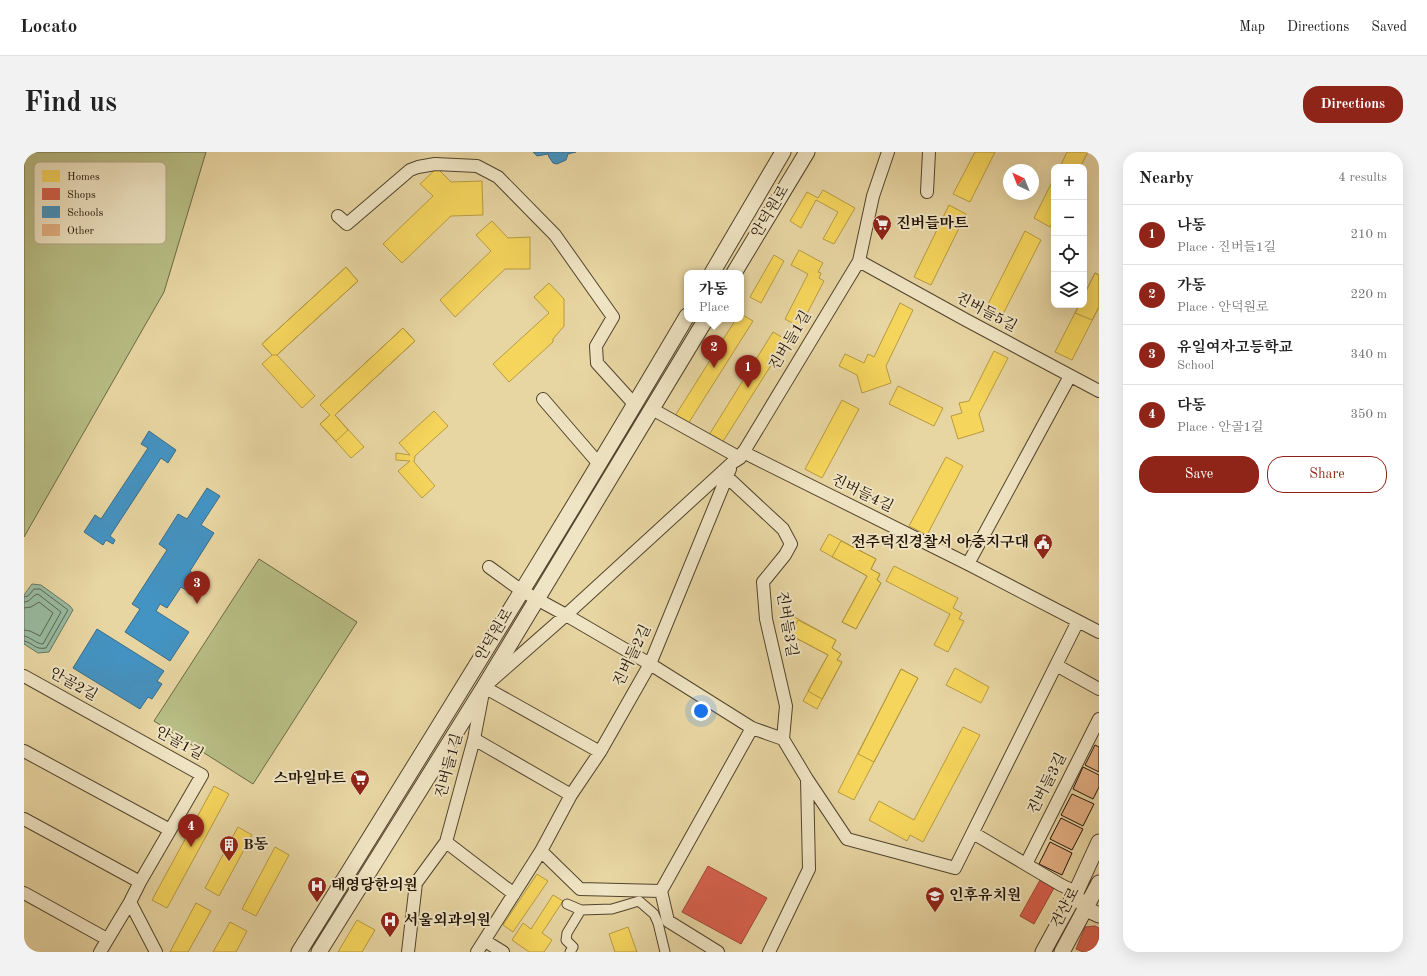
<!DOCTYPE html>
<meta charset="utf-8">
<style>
:root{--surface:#fff;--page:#f2f2f2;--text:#222;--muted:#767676;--line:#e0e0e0;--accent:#8f2418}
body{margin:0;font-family:"Old Standard TT","Noto Serif KR",serif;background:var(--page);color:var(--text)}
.controls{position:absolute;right:12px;top:12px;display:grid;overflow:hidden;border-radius:8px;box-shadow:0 4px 16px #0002}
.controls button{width:36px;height:36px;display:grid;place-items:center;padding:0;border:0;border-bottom:1px solid var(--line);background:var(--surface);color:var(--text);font:20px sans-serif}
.compass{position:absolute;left:979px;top:12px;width:36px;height:36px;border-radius:50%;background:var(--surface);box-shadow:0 4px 16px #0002;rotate:317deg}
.you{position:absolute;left:677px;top:559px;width:14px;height:14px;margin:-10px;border:3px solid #fff;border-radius:50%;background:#1a73e8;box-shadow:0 0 0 6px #1a73e833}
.badge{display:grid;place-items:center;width:26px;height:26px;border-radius:50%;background:var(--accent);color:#fff;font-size:13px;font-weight:700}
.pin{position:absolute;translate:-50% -33px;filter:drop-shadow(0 1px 2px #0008)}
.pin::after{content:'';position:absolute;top:21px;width:14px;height:12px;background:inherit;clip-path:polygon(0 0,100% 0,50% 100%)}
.popup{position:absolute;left:660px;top:118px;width:60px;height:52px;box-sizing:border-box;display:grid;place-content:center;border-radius:8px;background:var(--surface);filter:drop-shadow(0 1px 3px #0005);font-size:13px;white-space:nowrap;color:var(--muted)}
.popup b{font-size:15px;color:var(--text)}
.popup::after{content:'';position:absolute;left:50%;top:100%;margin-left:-8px;border:8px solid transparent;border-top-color:var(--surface)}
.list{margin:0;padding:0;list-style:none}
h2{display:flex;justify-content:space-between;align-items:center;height:52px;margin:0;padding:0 16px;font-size:17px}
h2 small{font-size:13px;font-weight:400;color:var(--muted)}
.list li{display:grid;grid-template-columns:26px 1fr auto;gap:12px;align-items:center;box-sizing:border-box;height:60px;padding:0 16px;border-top:1px solid var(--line)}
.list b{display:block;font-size:15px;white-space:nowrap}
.list p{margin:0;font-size:13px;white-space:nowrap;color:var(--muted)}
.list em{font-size:13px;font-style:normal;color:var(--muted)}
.actions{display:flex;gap:8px;padding:12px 16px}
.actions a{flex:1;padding:9px 0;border:1px solid var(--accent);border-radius:16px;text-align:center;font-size:14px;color:var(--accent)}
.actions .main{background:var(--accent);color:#fff}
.icon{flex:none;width:22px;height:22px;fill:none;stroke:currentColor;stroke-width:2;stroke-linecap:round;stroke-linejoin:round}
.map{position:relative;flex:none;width:1075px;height:800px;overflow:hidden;border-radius:16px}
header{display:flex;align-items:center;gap:24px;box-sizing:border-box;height:56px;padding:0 20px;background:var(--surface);border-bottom:1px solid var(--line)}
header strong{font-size:19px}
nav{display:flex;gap:22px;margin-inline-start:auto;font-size:14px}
.intro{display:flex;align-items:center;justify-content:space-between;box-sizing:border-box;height:96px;padding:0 24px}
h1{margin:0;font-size:28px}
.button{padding:10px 18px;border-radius:16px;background:var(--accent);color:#fff;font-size:14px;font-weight:700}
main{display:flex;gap:24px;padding:0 24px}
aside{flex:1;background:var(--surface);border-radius:16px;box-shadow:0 4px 16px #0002}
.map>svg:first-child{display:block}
</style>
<header>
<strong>Locato</strong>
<nav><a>Map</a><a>Directions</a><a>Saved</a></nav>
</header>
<div class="intro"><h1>Find us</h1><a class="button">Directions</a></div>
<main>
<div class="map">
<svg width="1075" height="800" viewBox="0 0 1075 800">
<rect width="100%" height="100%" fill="#e7d5a2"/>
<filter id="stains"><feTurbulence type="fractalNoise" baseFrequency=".005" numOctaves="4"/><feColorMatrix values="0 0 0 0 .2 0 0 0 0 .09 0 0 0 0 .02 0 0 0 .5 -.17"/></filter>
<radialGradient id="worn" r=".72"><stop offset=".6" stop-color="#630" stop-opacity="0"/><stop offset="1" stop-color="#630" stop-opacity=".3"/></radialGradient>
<!-- green -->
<path fill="#b7bd84" stroke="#6c6845" d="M0 0H182L140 140 0 385Z
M235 407 333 470 229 632 130 569Z"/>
<!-- water -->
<path fill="#98b9a0" stroke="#687762" d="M8 432 17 433 46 454 49 458 25 500 14 501 0 492V443Z"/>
<!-- homes -->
<path fill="#f6d55c" stroke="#b69b42" d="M951 0H971L946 50 929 42Z
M1043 0H1064L1056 15H1036Z
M413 16 427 30 458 29 459 63 427 64 378 111 359 92 409 44 396 32Z
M1030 26V67L1026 75 1010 66Z
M799 38 831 56 810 92 799 87 814 60 792 48 777 76 766 69 783 40 794 46Z
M925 53 942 62 907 133 890 125Z
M468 69 484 86 506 85V117H481L431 165 416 148 467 99 452 83Z
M1001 79 1017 88 977 166 961 158Z
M775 98 799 111 794 120 797 121 795 126 800 129 776 175 761 167 784 122 767 113Z
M750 103 760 109 737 151 726 145Z
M322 115 334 129 253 203 291 244 278 256 238 212 248 203 238 192Z
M322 115 334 129 253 203H248L238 192Z
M1071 121 1075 123V155L1048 208 1031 200 1055 153H1060V143Z
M1071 121 1075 123V155L1068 168 1051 161 1055 153H1060V143Z
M525 131 540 147V174L529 187V190L485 230 469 212 525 161 510 145Z
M876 151 889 158 862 214 867 231 838 241 833 223 815 214 821 202 840 211 844 202 850 205Z
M717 162 729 169 664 272 651 264 712 167H717Z
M379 176 391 189 311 263 340 295 327 306 296 272 306 263 296 253Z
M379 176 391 189 311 263 324 278 312 289 296 272 306 263 296 253Z
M749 180 763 188 698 291 685 283Z
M970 199 984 206 955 262 960 279 934 287 927 264 938 261 935 251 945 249Z
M874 234 919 256 910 274 865 252Z
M818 248 835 257 798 326 781 317Z
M410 259 424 274 391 304 390 310 411 334 398 346 374 319 386 309 372 308V301L386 303 375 291Z
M922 305 939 314 903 383 885 374Z
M805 382 852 407 847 417 856 422 853 428 857 431 832 477 818 470 843 424 796 398Z
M817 389 852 407 847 417 856 422 853 428 857 431 832 477 818 470 843 424 808 405Z
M870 414 934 446 929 456 938 461 935 467 940 469 924 500 910 493 926 462 862 429Z
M765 462 812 488 808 496 817 502 813 508 818 510 793 557 779 549 804 503 757 478Z
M774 468 812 488 808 496 817 502 813 508 818 510 798 547 784 539 804 503 766 483Z
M931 516 965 535 957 551 922 533Z
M877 517 894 526 830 648 814 640Z
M877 517 894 526 850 610 834 602Z
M939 575 956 583 899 690 886 683 883 689 845 668 855 649 890 668Z
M190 634 205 642 143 756 128 748Z
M214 675 228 683 195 744 181 736Z
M251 695 265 703 232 764 218 757Z
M513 722 524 729 489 780 479 773Z
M529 743 539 749 518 781 528 788 520 800H505L488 788 499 771 507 777Z
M172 751 187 759 164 800H146Z
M333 768 351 778 338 800H314Z
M206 770 223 779 212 800H189Z
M604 775 613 800H591L585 782Z"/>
<!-- shops -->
<path fill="#d6604d" stroke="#a04938" d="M684 714 743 746 717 792 658 760Z
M1016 728 1030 736 1010 772 996 764Z
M1071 774 1075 776V796L1073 800H1059L1052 797 1061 775Z"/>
<!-- schools -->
<path fill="#4393c3" stroke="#396d8a" d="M509 0H552L544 2 542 8 533 12 529 11 525 5 524 2 513 4Z
M125 279 152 298 144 311 137 306 86 384 91 388 89 392 82 388 79 393 60 380 71 363 77 367 124 296 117 292Z
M183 336 196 344 177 373 190 381 166 419 171 423 162 438 157 435 143 456 136 452 132 459 165 480 146 509 101 480 116 457 108 452 143 398 135 392 154 362 163 367Z
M73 477 140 519 133 529 138 532 128 547 124 545 116 557 49 516Z"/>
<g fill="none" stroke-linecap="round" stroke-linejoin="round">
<!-- shore -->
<path stroke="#5c6653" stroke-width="1" d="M0 445 4 444 10 437H16L44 458 22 496C10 498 10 491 0 489
M0 450C7 450 8 443 14 442L37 460 19 492C12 492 7 485 0 484
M0 456 7 455 15 450 29 461 16 484 6 479 0 478"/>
</g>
<!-- building -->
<path fill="#e4b083" stroke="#211306" d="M1071 593 1075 595V620L1061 613Z
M1059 615 1075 623V635L1069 647 1049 637Z
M1048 642 1070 652 1059 674 1037 663Z
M1037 666 1059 677 1048 698 1026 687Z
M1026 690 1048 701 1038 723 1015 712Z"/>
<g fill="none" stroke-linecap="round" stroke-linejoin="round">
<defs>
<path id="pedestrian" d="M543 752 557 758 543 781 542 788 549 795 546 800
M557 758 588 757 615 749 630 762 634 771 641 800"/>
<path id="minor" d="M903 40 905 0
M314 64 323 72 386 18 394 15 411 12 453 14 474 25 531 83 589 165 572 194 573 211 611 253
M835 109 942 168 1075 239
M519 247 575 312
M628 257 716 306
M719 300 944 412 1075 480
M702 324 759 377 767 392 761 403 739 430 742 467 762 554 759 587 783 627 823 687 931 716 1054 469
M944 412 1046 224
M465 415 498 439 542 463 626 512 728 576 759 587
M1032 513 1075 537
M0 524 178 623 116 730 106 750 76 800
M460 535 576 600
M450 587 547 643
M0 599 146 678
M0 667 116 730
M949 681 1037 733 1052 740
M422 690 490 742
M517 699 556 737 637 739
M1002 712 1075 567
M0 741 83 787
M106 750 132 800
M461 789 479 800
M384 800 392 731 422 690 450 587 460 535 542 463 708 311 716 306 835 109 849 44 864 0
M453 800 517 699 547 643 576 600 626 512 706 317
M694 800 644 769 637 739 728 576
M745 800 785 717 783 627"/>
<path id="tertiary" d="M688 121 759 0
M710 121 783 0
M1057 749 1062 757 1075 763
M275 800C406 589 537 378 663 164
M295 800 460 535 682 167
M1019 800 1052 740 1075 690
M1038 800 1075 731"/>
</defs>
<!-- pedestrian casing -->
<use href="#pedestrian" stroke="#52442d" stroke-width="11"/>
<!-- minor casing -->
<use href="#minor" stroke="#52442d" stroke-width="14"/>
<!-- tertiary casing -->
<use href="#tertiary" stroke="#52442d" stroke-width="17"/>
<!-- pedestrian -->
<use href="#pedestrian" stroke="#efe4c3" stroke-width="9"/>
<!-- minor -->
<use href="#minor" stroke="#efe4c3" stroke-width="12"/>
<!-- tertiary -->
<use href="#tertiary" stroke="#efe4c3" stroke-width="15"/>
</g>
<!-- icons -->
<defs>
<symbol id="supermarket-pin" viewBox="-11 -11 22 30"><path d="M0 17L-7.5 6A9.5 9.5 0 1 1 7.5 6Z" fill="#8f2418" stroke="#efe4c3"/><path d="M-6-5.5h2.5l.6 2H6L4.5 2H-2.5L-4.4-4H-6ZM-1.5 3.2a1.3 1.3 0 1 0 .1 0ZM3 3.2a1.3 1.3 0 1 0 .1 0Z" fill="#fff"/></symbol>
<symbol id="civic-pin" viewBox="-11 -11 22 30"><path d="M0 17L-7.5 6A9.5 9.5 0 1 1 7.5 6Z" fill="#8f2418" stroke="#efe4c3"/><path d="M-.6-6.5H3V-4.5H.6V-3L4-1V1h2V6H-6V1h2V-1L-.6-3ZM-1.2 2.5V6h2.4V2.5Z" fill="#fff"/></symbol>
<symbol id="building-pin" viewBox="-11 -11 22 30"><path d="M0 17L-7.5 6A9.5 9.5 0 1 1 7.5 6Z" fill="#8f2418" stroke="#efe4c3"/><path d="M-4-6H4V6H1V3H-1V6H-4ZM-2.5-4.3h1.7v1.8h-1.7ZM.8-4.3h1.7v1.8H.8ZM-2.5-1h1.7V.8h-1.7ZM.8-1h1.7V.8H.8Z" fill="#fff"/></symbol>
<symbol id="hospital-pin" viewBox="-11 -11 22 30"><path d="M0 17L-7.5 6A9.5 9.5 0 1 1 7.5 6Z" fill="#8f2418" stroke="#efe4c3"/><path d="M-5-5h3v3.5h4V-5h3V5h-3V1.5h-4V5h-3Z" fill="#fff"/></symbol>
<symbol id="school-pin" viewBox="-11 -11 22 30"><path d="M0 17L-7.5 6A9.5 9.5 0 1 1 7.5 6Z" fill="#8f2418" stroke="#efe4c3"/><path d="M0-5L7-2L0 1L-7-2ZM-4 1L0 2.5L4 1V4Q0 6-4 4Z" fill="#fff"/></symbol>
</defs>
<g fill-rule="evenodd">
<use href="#supermarket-pin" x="847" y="61" width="22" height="30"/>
<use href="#civic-pin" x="1008" y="380" width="22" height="30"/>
<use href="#supermarket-pin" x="325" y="616" width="22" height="30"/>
<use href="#building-pin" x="194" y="682" width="22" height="30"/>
<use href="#hospital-pin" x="282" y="723" width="22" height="30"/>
<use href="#school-pin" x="900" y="733" width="22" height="30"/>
<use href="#hospital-pin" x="355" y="758" width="22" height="30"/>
</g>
<g text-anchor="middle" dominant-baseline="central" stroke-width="4" stroke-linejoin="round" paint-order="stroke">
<!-- street labels -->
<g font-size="15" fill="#211306" stroke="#efe4c3">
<text transform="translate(747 60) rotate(-59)">안덕원로</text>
<text transform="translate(962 161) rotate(28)">진버들5길</text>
<text transform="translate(767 189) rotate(-59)">진버들1길</text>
<text transform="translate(838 342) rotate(26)">진버들4길</text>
<text transform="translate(762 472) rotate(81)">진버들3길</text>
<text transform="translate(471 483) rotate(-59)">안덕원로</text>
<text transform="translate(609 504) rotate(-64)">진버들2길</text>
<text transform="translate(49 533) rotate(29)">안골2길</text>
<text transform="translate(155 592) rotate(29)">안골1길</text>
<text transform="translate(426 614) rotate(-75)">진버들1길</text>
<text transform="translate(1024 632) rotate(-63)">진버들3길</text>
<text transform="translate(1042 756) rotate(-62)">건산로</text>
</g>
<!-- poi labels -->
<g font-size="15" font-weight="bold" fill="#211306" stroke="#efe4c3" text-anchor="start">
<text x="872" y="72">진버들마트</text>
<text x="1005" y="391" text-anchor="end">전주덕진경찰서 아중지구대</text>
<text x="322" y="627" text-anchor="end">스마일마트</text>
<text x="219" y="693">B동</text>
<text x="307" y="734">태영당한의원</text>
<text x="925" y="744">인후유치원</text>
<text x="380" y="769">서울외과의원</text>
</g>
</g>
<!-- legend -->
<rect x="10" y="10" width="132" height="82" rx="6" fill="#efe4c3" stroke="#b1a58a" stroke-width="1"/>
<rect x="18" y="18" width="18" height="12" fill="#f6d55c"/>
<rect x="18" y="36" width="18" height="12" fill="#d6604d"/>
<rect x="18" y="54" width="18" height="12" fill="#4393c3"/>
<rect x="18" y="72" width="18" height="12" fill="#e4b083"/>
<g font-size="11" fill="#211306">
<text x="43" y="28">Homes</text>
<text x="43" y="46">Shops</text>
<text x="43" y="64">Schools</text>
<text x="43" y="82">Other</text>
</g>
<rect width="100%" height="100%" filter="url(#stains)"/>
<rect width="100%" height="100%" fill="url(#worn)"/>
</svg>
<div class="controls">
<button>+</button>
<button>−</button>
<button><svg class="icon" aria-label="locate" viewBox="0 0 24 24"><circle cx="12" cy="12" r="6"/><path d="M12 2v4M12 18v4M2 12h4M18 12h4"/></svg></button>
<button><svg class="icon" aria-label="layers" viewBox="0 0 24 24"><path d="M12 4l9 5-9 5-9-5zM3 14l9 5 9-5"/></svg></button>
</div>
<svg class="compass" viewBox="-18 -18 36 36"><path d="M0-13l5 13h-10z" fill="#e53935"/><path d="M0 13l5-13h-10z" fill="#767676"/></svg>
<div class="you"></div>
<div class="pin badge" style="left:724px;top:236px">1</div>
<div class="pin badge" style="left:690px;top:216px">2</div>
<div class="popup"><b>가동</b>Place</div>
<div class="pin badge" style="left:173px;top:452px">3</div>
<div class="pin badge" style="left:167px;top:695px">4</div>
</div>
<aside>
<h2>Nearby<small>4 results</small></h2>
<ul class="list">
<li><span class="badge">1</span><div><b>나동</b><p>Place · 진버들1길</p></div><em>210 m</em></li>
<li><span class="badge">2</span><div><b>가동</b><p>Place · 안덕원로</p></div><em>220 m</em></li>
<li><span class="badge">3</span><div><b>유일여자고등학교</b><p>School</p></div><em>340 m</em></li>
<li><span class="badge">4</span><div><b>다동</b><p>Place · 안골1길</p></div><em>350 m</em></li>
</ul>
<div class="actions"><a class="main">Save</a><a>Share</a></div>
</aside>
</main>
